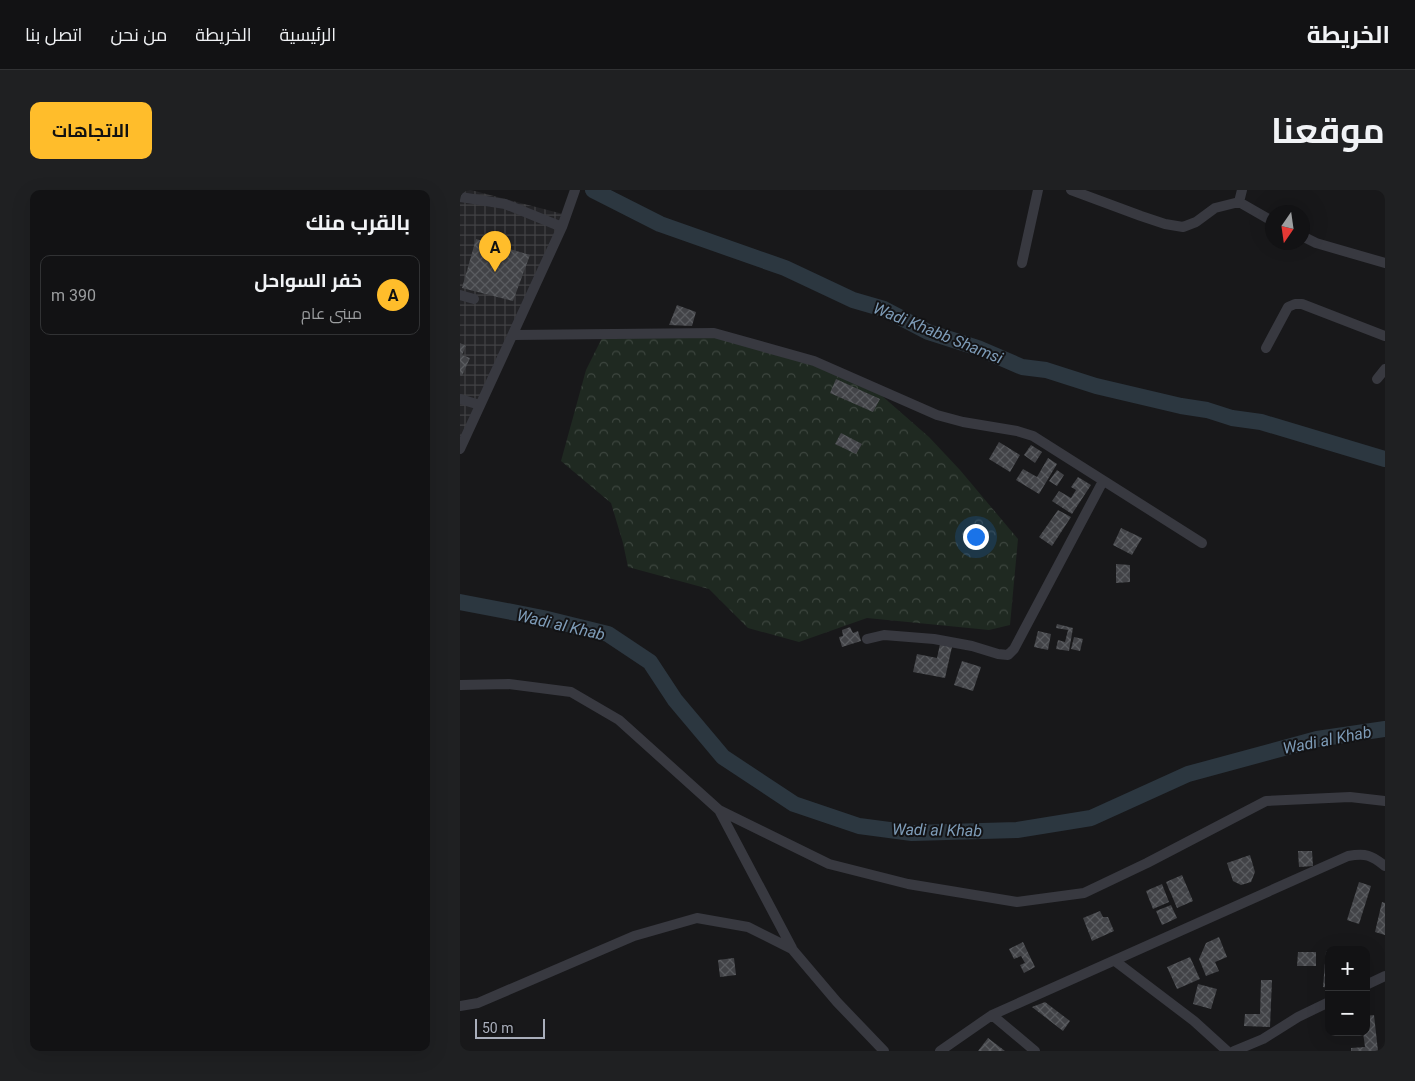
<!DOCTYPE html>
<html lang="ar">
<meta charset="utf-8">
<style>
:root{--surface:#121214;--page:#1f2022;--text:#f1f3f6;--muted:#9c9ea0;--line:#313234;--accent:#ffbd2b}
body{margin:0;font-family:Roboto,Cairo,sans-serif;background:var(--page);color:var(--text);direction:rtl}
.controls{position:absolute;right:15px;bottom:15px;display:grid;overflow:hidden;border-radius:10px;box-shadow:0 5px 20px #0002}
.controls button{width:45px;height:45px;display:grid;place-items:center;padding:0;border:0;border-bottom:1px solid var(--line);background:var(--surface);color:var(--text);font:25px sans-serif}
.compass{position:absolute;left:805px;top:15px;width:45px;height:45px;border-radius:50%;background:var(--surface);box-shadow:0 5px 20px #0002;rotate:193deg}
.scale{position:absolute;left:15px;bottom:12px;width:70px;box-sizing:border-box;padding-left:5px;border:2px solid #a9aebb;border-top:0;font-size:14px;line-height:18px;white-space:nowrap;color:#a9aebb;-webkit-text-stroke:4px #131315;paint-order:stroke}
.you{position:absolute;left:515px;top:346px;width:18px;height:18px;margin:-12px;border:4px solid #fff;border-radius:50%;background:#1a73e8;box-shadow:0 0 0 8px #1a73e833}
.badge{display:grid;place-items:center;width:32px;height:32px;border-radius:50%;background:var(--accent);color:#111;font-size:16px;font-weight:700}
.pin{position:absolute;translate:-50% -41px;filter:drop-shadow(0 1px 2px #0008)}
.pin::after{content:'';position:absolute;top:26px;width:18px;height:15px;background:inherit;clip-path:polygon(0 0,100% 0,50% 100%)}
.list{margin:0;padding:0;list-style:none}
h2{display:flex;justify-content:space-between;align-items:center;height:65px;margin:0;padding:0 20px;font-size:21px}
h2 small{font-size:16px;font-weight:400;color:var(--muted)}
.list li{display:grid;grid-template-columns:32px 1fr auto;gap:15px;align-items:center;box-sizing:border-box;height:80px;margin:0 10px 10px;padding:0 10px;border:1px solid var(--line);border-radius:10px}
.list b{display:block;font-size:19px;white-space:nowrap}
.list p{margin:0;font-size:16px;white-space:nowrap;color:var(--muted)}
.list em{font-size:16px;font-style:normal;color:var(--muted)}
.map{position:relative;flex:none;width:925px;height:861px;overflow:hidden;direction:ltr;border-radius:10px}
header{display:flex;align-items:center;gap:30px;box-sizing:border-box;height:70px;padding:0 25px;background:var(--surface);border-bottom:1px solid var(--line)}
header strong{font-size:24px}
nav{display:flex;gap:28px;margin-inline-start:auto;font-size:18px}
.intro{display:flex;align-items:center;justify-content:space-between;box-sizing:border-box;height:120px;padding:0 30px}
h1{margin:0;font-size:35px}
.button{padding:12px 22px;border-radius:10px;background:var(--accent);color:#111;font-size:18px;font-weight:700}
main{display:flex;gap:30px;padding:0 30px}
aside{flex:1;background:var(--surface);border-radius:10px;box-shadow:0 5px 20px #0002}
.map>svg:first-child{display:block}
</style>
<header>
<strong>الخريطة</strong>
<nav><a>الرئيسية</a><a>الخريطة</a><a>من نحن</a><a>اتصل بنا</a></nav>
</header>
<div class="intro"><h1>موقعنا</h1><a class="button">الاتجاهات</a></div>
<main>
<div class="map">
<svg width="925" height="861" viewBox="0 0 925 861">
<defs>
<pattern id="industrial-grid" width="8" height="8" patternUnits="userSpaceOnUse" patternTransform="scale(1.25)"><rect width="8" height="8" fill="#242427"/><path d="M0 4h8M4 0v8" fill="none" stroke="#414144"/></pattern>
<pattern id="forest-crowns" width="20" height="18" patternUnits="userSpaceOnUse" patternTransform="scale(1.25)"><rect width="20" height="18" fill="#1f2921"/><path d="M2 6a3 3 0 1 1 6 0M12 15a3 3 0 1 1 6 0" fill="none" stroke="#3d463f"/></pattern>
<pattern id="building-cross-hatch" width="8" height="8" patternUnits="userSpaceOnUse" patternTransform="scale(1.25)"><rect width="8" height="8" fill="#424347"/><path d="M0 0l8 8M0 8l8-8" fill="none" stroke="#5a5c60"/></pattern>
</defs>
<rect width="100%" height="100%" fill="#18181a"/>
<!-- industrial -->
<path fill="url(#industrial-grid)" d="M0 0H11L103 24 0 254Z"/>
<!-- forest -->
<path fill="url(#forest-crowns)" d="M146 140 258 141 358 169 421 205 469 247 500 280 558 349 550 435 529 440 407 428 339 452 288 438 249 399 168 377 163 353 151 313 101 271 126 180Z"/>
<g fill="none" stroke-linecap="round" stroke-linejoin="round">
<!-- river -->
<path stroke="#2c3740" stroke-width="16" d="M133 0 200 34 325 78 393 110 424 119 468 142 518 158 562 177 586 180 636 196 721 216 747 220 772 228 801 232 925 269
M0 412 83 428 148 444 190 472 215 510 263 567 334 614 399 636 452 643 557 640 631 628 728 584 857 549 925 539"/>
</g>
<!-- building -->
<path fill="url(#building-cross-hatch)" d="M16 49 70 65 53 111 2 98Z
M217 115 236 122 232 136 209 135Z
M0 153 6 156 2 165 10 168 2 186 0 185Z
M376 189 420 209 413 222 370 203Z
M381 243 402 254 396 264 375 254Z
M539 252 560 265 550 282 529 269Z
M571 255 582 262 575 273 564 265Z
M588 268 597 274 579 304 556 290 563 279 577 287Z
M597 280 604 285 597 296 589 291Z
M618 287 631 295 612 324 592 311 599 301 611 308 616 300 611 297Z
M598 320 611 327 592 356 579 347Z
M661 338 682 348 672 365 653 355Z
M656 374 670 375V392L656 393Z
M597 434 613 438 609 461 596 459 598 450 605 452 608 440 596 438Z
M390 437 393 443 398 441 401 451 382 457 379 447 383 446 382 440Z
M578 441 591 444 588 460 574 457Z
M614 447 623 449 620 461 611 459Z
M480 454 492 457 485 488 453 482 457 464 477 468Z
M502 471 521 477 513 501 494 495Z
M838 661H852L853 676 839 677Z
M790 665 795 682 791 692 781 695 773 691 767 673Z
M722 685 733 711 717 718 706 692Z
M899 692 911 696 899 734 887 730Z
M702 694 709 712 693 719 686 701Z
M922 712 925 713V745L915 742Z
M711 715 717 728 702 735 696 721Z
M640 721 643 727H648L654 741 632 751 623 728Z
M759 747 767 767 755 772 759 781 746 786 739 769 746 753Z
M563 752 575 777 564 783 560 775 565 773 561 766 554 769 549 759Z
M866 761H869V798L863 797Z
M838 762H856V776H837Z
M730 767 740 789 717 799 707 777Z
M274 768 276 785 260 787 258 770Z
M801 790H812L810 837 784 836 785 824H800Z
M738 794 757 799 751 819 733 814Z
M585 812 610 831 603 841 572 817Z
M914 825 918 861H891V858L905 857 903 842H906V826Z
M528 848 545 861H518Z"/>
<g fill="none" stroke-linecap="round" stroke-linejoin="round">
<!-- minor -->
<path stroke="#383940" stroke-width="10" d="M611 0 681 26 705 34 723 37 736 32 755 18 779 12 812 31
M0 7 45 14 102 37
M779 12 782 0
M842 46 856 53 925 73
M562 73 578 0
M0 105 14 109
M53 145 254 143 354 171 477 225 503 232 557 241 573 246 742 353
M806 158 828 117 835 114H842L925 146
M917 189 925 179
M0 209 20 215
M0 259 102 37 115 0
M407 449 424 445 474 449 512 456 538 464 548 465 554 459 643 291
M0 495 49 494 111 502 159 530 259 620 369 674 448 694 557 712 624 703 687 673 806 611 890 607 925 611
M259 620 332 758
M655 771 734 831 767 861
M906 795 925 786
M0 816 18 813 174 746 237 728 288 737 332 759 377 812 424 861
M532 825 575 861
M480 861 532 825 888 666C906 663 911 665 925 676
M774 861 803 849 838 827 869 812"/>
</g>
<g text-anchor="middle" dominant-baseline="central" stroke-width="4" stroke-linejoin="round" paint-order="stroke">
<!-- water labels -->
<g font-size="16" font-style="italic" fill="#7e9cb8" stroke="#131315">
<text transform="translate(478 143) rotate(22)">Wadi Khabb Shamsi</text>
<text transform="translate(101 435) rotate(13)">Wadi al Khab</text>
<text transform="translate(867 550) rotate(-11)">Wadi al Khab</text>
<text transform="translate(477 640) rotate(1)">Wadi al Khab</text>
</g>
</g>
</svg>
<div class="controls">
<button>+</button>
<button>−</button>
</div>
<svg class="compass" viewBox="-18 -18 36 36"><path d="M0-13l5 13h-10z" fill="#e53935"/><path d="M0 13l5-13h-10z" fill="#9c9ea0"/></svg>
<div class="scale">50 m</div>
<div class="you"></div>
<div class="pin badge" style="left:35px;top:82px">A</div>
</div>
<aside>
<h2>بالقرب منك<small></small></h2>
<ul class="list">
<li><span class="badge">A</span><div><b>خفر السواحل</b><p>مبنى عام</p></div><em>390 m</em></li>
</ul>
</aside>
</main>
